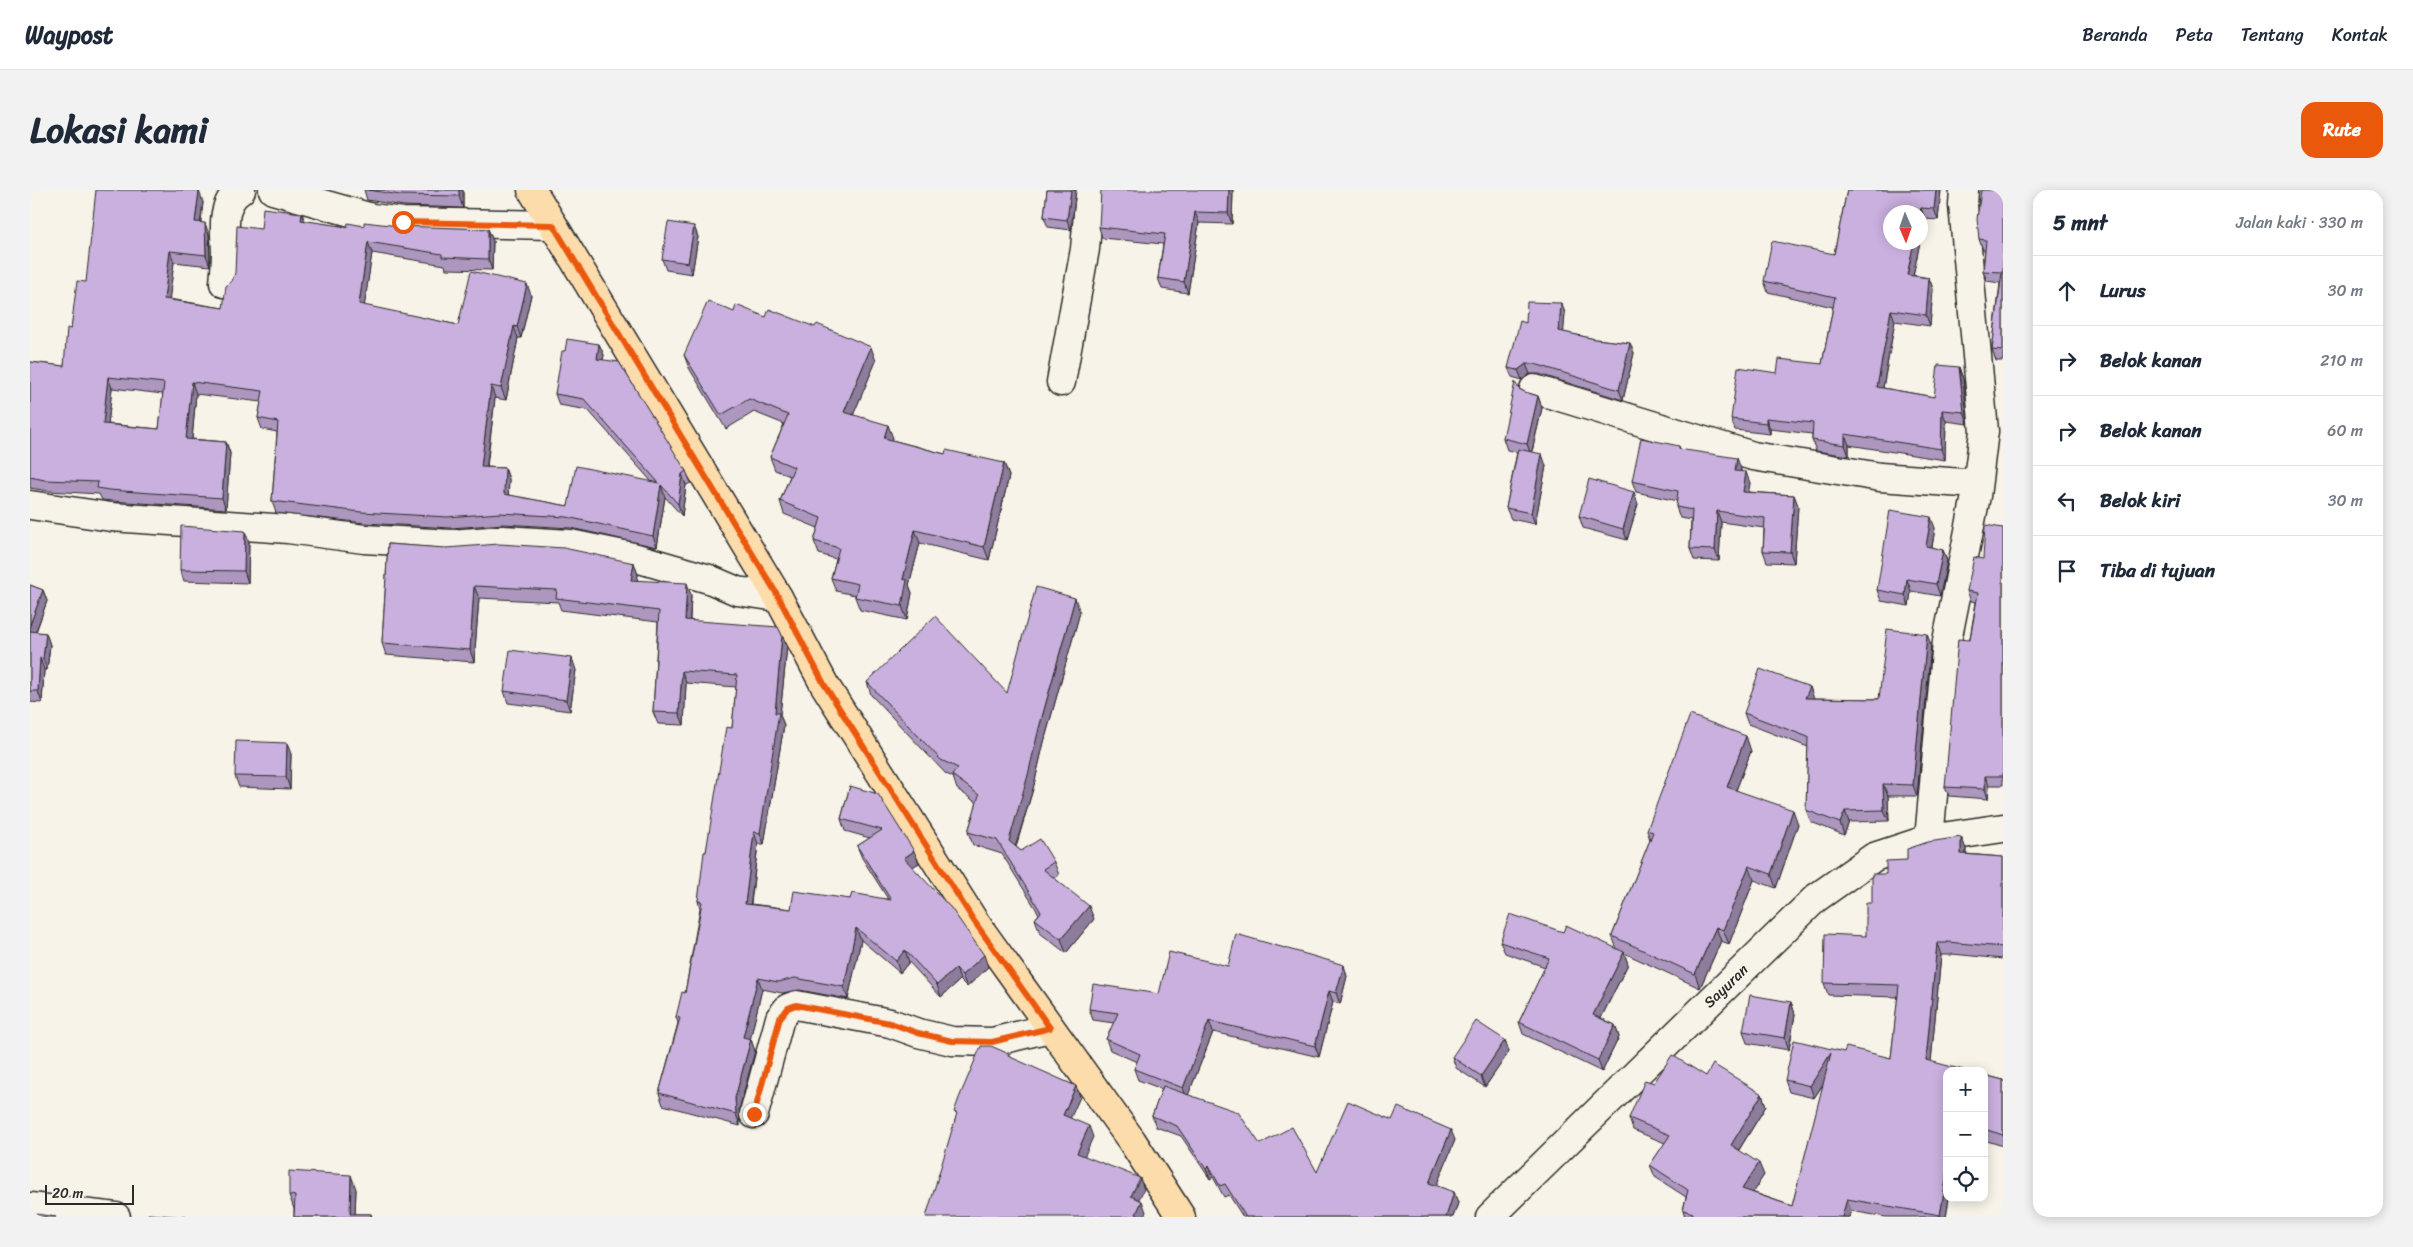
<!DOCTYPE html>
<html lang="id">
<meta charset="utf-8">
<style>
:root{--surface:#fff;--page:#f2f2f3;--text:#1f2937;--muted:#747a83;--line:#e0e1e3;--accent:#ea580c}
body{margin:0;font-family:Sriracha,sans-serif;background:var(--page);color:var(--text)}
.controls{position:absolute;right:15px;bottom:15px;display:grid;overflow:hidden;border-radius:10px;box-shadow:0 2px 12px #0003}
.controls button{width:45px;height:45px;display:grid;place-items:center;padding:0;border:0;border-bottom:1px solid var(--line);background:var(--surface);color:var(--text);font:25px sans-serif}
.compass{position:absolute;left:1853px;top:15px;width:45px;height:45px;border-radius:50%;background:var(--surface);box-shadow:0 2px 12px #0003;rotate:178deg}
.scale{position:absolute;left:15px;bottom:12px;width:89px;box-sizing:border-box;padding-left:5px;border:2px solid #2b2b2b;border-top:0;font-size:14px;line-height:18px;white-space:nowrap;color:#2b2b2b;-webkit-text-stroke:4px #f7f3e8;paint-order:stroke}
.stop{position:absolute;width:15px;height:15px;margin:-11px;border:4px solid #ea580c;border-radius:50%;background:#fff}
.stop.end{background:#ea580c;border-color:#fff;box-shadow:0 1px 5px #0008}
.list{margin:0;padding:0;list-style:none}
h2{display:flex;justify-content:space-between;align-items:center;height:65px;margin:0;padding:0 20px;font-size:21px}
h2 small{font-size:16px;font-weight:400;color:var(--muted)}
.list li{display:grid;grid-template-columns:32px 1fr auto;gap:15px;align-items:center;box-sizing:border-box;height:70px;padding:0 20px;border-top:1px solid var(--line)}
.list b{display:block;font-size:19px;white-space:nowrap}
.list em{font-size:16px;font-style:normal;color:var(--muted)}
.icon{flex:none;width:28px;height:28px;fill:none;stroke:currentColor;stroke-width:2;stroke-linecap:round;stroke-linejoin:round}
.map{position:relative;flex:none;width:1973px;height:1027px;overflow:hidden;border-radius:15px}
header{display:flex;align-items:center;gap:30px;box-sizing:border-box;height:70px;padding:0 25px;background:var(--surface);border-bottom:1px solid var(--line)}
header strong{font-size:24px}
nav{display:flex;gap:28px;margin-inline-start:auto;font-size:18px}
.intro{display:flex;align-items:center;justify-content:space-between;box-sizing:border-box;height:120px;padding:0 30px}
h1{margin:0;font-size:35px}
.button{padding:12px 22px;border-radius:15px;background:var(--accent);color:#fff;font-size:18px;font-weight:700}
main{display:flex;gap:30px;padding:0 30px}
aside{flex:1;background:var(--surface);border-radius:15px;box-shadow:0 2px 12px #0003}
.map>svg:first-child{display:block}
</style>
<header>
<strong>Waypost</strong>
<nav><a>Beranda</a><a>Peta</a><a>Tentang</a><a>Kontak</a></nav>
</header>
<div class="intro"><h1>Lokasi kami</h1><a class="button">Rute</a></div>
<main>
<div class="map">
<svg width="1973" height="1027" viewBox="0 0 1973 1027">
<rect width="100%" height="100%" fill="#f7f3e8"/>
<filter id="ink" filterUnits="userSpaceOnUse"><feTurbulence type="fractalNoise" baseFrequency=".02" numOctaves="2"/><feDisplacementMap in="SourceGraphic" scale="10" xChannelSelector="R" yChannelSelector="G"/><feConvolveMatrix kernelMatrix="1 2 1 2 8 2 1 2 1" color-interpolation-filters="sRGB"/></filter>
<g filter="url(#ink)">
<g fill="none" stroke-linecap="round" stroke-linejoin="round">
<defs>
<path id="minor" d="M243 0 342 28 373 32 523 35
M194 93C195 83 196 72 196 61 195 41 190 13 211 0
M1031 192 1055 59 1060 0
M1504 199 1723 266 1850 287 1947 294
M0 315 81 327 258 339 334 349 421 354 473 350 540 354 603 367 679 389 707 401 748 407
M1899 649 1917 451 1946 306 1954 241 1933 15 1934 0
M724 924 750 828 758 818 766 815 860 833 888 843 922 851 962 852 1020 838
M0 1017 86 1027
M1460 1027 1786 708 1844 667 1899 649 1973 638"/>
<path id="major" d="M502 0 748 407 794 494 944 731 1102 951 1151 1027"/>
</defs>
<!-- minor casing -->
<use href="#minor" stroke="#2b2b2b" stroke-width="31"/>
<!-- major casing -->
<use href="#major" stroke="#2b2b2b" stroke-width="31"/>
<!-- minor -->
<use href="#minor" stroke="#f7f3e8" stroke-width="28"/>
<!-- major -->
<use href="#major" stroke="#fddcac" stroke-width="28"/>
</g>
<!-- wall -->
<path fill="#ad97bf" stroke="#2b2b2b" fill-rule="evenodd" d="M334 0H433V18L374 16 337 10Z
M1017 0H1046L1041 40 1018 37 1014 27Z
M1203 0 1202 34 1169 33 1158 103 1132 99 1128 88 1133 54 1072 48 1069 37Z
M1817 0H1911L1908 30 1895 29 1890 50V22L1860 52H1890L1883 85 1899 88 1903 99 1900 136 1865 131 1853 198 1904 207 1929 177 1933 189 1938 234 1916 231 1915 270 1819 255V266L1786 261 1782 250V244L1740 239V244L1705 240 1701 229 1747 183 1792 174 1803 117 1738 102 1734 91 1804 64Z
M1973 0V171H1966L1962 160 1970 93 1957 91 1953 81 1955 60H1953L1949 49Z
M173 12 171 32 179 44 180 76 144 72 139 109 193 118 202 91 231 39 275 31 317 37 334 36 458 39 463 51 462 80 416 79 415 75 342 63 334 116 428 135 501 105 491 148H488L476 210 465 208 457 277 475 278 479 289 478 305 538 316 621 291 558 220 529 215 525 204 535 161 569 154 574 165 573 170 656 281 661 293 656 295 652 326 635 307 627 357 541 338 474 334 421 338 335 333 246 323 242 311 247 242 232 239 228 228 231 212 166 204 162 249 196 252 200 263 196 319 83 311 72 310 69 304 19 301 0 298V172L34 176 41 139 56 92ZM82 198 133 204 129 239 78 234Z
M664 36 668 47 662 84 636 80 632 69Z
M1531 113 1535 123 1533 142 1565 149 1600 153 1604 163 1593 210 1509 184H1500L1492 190 1482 187 1478 178 1496 133Z
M704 122 846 171 823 225 863 248 862 250 915 264 974 273 979 286 959 370 890 353 879 395 882 403 877 430 830 420 825 407V405L806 401 801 388 806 369 789 364 784 351 788 338 754 324 750 311 760 286 745 280 740 267 754 234 724 222 696 239 659 178 654 165Z
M1489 199 1495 202 1508 206 1512 218 1502 262 1516 276 1505 334 1481 329 1476 318 1487 262 1477 260 1473 248Z
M1649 256 1650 259 1711 279V281L1720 293 1718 302 1764 305 1768 316 1764 373 1737 372 1733 361 1734 338 1691 332 1689 371 1664 370 1660 359 1661 330 1650 328 1646 317 1647 311 1606 302 1602 291Z
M1608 314 1597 350 1553 338 1549 326Z
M1905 338 1902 357 1913 360 1917 371 1910 406 1881 401 1879 416 1851 411 1847 400Z
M1973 338V595H1959L1958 609 1919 606 1915 597 1946 412 1941 411 1937 401 1953 369Z
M219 352 218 393 154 391 150 380Z
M358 354 604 373 608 385 607 390 661 405 660 430 757 457 750 525 754 535 734 654H728L721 714 761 719 820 709H858L832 668 827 656 840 648 815 641 811 629 820 596 889 673 882 677 958 777 937 797 930 790 911 807 879 772 870 783 831 750 818 809 769 800 752 803 732 799 720 849 725 861 709 920 710 936 633 915 629 903 648 833 646 827 655 803 670 718 668 711 676 662 702 538 706 497 656 493 654 535 628 534 623 522 628 432 531 420 528 412 449 408 444 472 356 465 352 453Z
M0 395 13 400 17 411 6 442 16 443 20 455 17 480H14L12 513 0 512Z
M1050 422 1014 552 1003 599 986 657 991 661 1024 672 1029 685 1025 688 1064 729 1036 763 1010 743 1005 729 1009 724 972 664 943 655 938 642 947 613 927 599 923 587 916 584 841 505 837 492 977 503Z
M1901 455 1887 606H1858L1859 631 1819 632 1814 645 1781 632 1776 620 1778 557 1718 534 1714 523 1780 497 1783 508 1849 509Z
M546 480 540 521 478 513 474 501Z
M1721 561 1706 600 1768 634 1746 698 1724 690 1699 754 1691 751 1670 798 1594 763 1598 774 1571 828 1585 835 1589 847 1572 882 1493 844 1489 832 1515 777 1475 763 1470 752 1533 742 1587 759 1582 746 1620 650 1617 640Z
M261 564 260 599 209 597 205 586Z
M1931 647 1936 659V664L1973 667V769L1922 764V765H1911L1901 871 1917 881 1919 1008 1916 1027H1856L1821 1021 1819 1027H1655L1653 1020 1656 1007 1625 987 1620 975 1635 953 1603 940 1599 928 1624 893 1676 886 1732 904 1736 916 1709 960 1734 985 1722 1002 1762 1016 1794 893 1784 908 1759 902 1755 890 1814 862 1861 868 1868 807 1798 805 1794 793 1836 746 1842 713 1856 684 1877 670Z
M1198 776 1317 786 1310 814 1303 812 1289 867 1183 842 1158 905 1230 954 1287 982 1362 930 1425 950 1406 996 1424 1002 1428 1013 1423 1027H1213L1199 1005 1194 1007 1183 987 1180 989 1151 946 1126 937 1122 926 1132 899 1108 890 1104 879 1107 872 1080 860 1076 849 1084 833 1063 830 1059 819 1129 804Z
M1761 812 1765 824 1759 860 1717 853 1713 841Z
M1475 850 1479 862 1455 897 1426 878 1422 867Z
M1954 885 1973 890V956L1954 950Z
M326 999 325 1024H341L342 1027H264V1019L259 1005Z"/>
<!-- shaded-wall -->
<path fill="#8d7b9b" stroke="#2b2b2b" d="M429 0H433V18L429 6Z
M1041 0H1046L1041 40 1037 30Z
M1199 0H1203L1202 34 1198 23Z
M1906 0H1911L1908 30 1904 19Z
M169 1 173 12 169 43 165 32Z
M1891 18 1895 29 1890 50V22Z
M1165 22 1169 33 1158 103 1154 92Z
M272 23 276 34 271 30Z
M175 33 179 44 180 76 176 65Z
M664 36 668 47 662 84 658 73Z
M458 39 463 51 462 80 458 69Z
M338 52 342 63 333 126 329 114Z
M1884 52H1890L1881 96 1877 85Z
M140 61 144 72 138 120 134 109Z
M1899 88 1903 99 1900 136 1896 125Z
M497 94 501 105 491 148 487 137Z
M1531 113 1535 123 1533 151 1529 141Z
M1861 120 1865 131 1851 208 1847 197Z
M484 136 488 148 476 210 471 198Z
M1600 153 1604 163 1593 210 1589 200Z
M569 154 574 165 571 180 567 169Z
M841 157 846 171 819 235 814 222Z
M1496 174 1500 184 1492 190 1488 180Z
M1929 177 1933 189 1938 234 1934 222Z
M78 187 82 198 77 245 73 234Z
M162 192 166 204 161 260 156 249Z
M461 196 465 208 455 289 451 277Z
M1508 206 1512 218 1501 265 1497 254Z
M1912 220 1916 231 1915 270 1911 259Z
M1736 228 1740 239V244L1736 233Z
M858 235 863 248 859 262 854 248Z
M1815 244 1819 255V266L1815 255Z
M196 252 200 263 196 319 192 308Z
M1512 264 1516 276 1505 334 1501 323Z
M1707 268 1711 279 1709 292 1705 281Z
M974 273 979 286 959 370 954 357Z
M475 278 479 289 478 315 474 304Z
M1716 282 1720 293 1717 313 1713 302Z
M652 284 656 295 652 326 648 314Z
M631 295 635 307 627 357 623 346Z
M1604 302 1608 314 1597 350 1593 339Z
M1764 305 1768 316 1764 373 1760 362Z
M1687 321 1691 332 1689 371 1685 360Z
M1901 327 1905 338 1900 368 1896 356Z
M885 340 890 353 879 395 882 403 877 430 872 416 873 389Z
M215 341 219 352 218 393 214 381Z
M1913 360 1917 371 1910 406 1906 394Z
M604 373 608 385 606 402 601 390Z
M1877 389 1881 401 1879 416 1875 405Z
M657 393 661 405 659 442 655 430Z
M444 396 449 408 444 472 440 460Z
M13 400 17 411 2 452 0 447V435Z
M1045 408 1050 422 1014 552 1003 599 983 664 979 651 1009 538Z
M16 443 20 455 17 480 13 469Z
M1897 444 1901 455 1887 606 1883 595Z
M752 445 757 457 750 525 754 535 734 654 730 643 745 523Z
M10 468 14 480 12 513 8 501Z
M542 468 546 480 540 521 536 510Z
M652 481 656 493 654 535 649 523Z
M1780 497 1784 509 1775 508Z
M1716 546 1721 561 1702 611 1697 597Z
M257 553 261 564 260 599 256 587Z
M1955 586 1959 595 1958 609 1955 599Z
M1853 594 1858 606 1859 631 1854 620Z
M1763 620 1768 634 1746 698 1741 684Z
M1815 621 1819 632 1814 645 1810 633Z
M724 642 728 654 719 726 715 714Z
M1931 647 1936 659 1935 676 1931 664Z
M884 661 889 673 878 680 874 668Z
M1719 676 1724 690 1699 754 1693 740Z
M1059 716 1064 729 1036 763 1031 749Z
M1686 737 1691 751 1670 798 1665 784Z
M826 738 831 750 818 809 814 797Z
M1907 753 1911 765 1900 882 1896 870Z
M875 760 879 772 870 783 866 771Z
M1594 762 1598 774 1567 836 1563 825Z
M954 765 958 777 937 797 932 785Z
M1314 775 1317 786 1310 814 1306 803Z
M926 778 930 790 911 807 907 795Z
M728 788 732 799 718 859 713 847Z
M1299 801 1303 812 1289 867 1285 856Z
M1761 812 1765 824 1759 860 1755 848Z
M1179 831 1183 842 1157 908 1153 898Z
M1585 835 1589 847 1572 882 1568 870Z
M721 849 725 861 709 920 710 936 706 924 705 908Z
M1475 850 1479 862 1455 897 1451 886Z
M1801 863 1806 874 1784 908 1780 896Z
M1046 896 1050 907 1037 936 1033 925Z
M1732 904 1736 916 1705 966 1701 955Z
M1059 936 1063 947 1051 974 1047 963Z
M1421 940 1425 950 1403 1004 1399 993Z
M1729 973 1734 985 1717 1011 1712 999Z
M1179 976 1183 987 1180 989 1176 979Z
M1917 984V1008H1919L1916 1027H1910V1025Z
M321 985 326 999 325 1027 320 1024Z
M1110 988 1114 999 1105 1017 1101 1006Z
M1424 1002 1428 1013 1423 1027H1416Z
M1817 1009 1821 1021 1819 1027H1812Z
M1112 1011 1116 1022 1114 1027H1107L1106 1024Z"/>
<!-- building -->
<path fill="#c9b0de" stroke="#2b2b2b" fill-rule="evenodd" d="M66 0H161L169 1 165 32 175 33 176 65 140 61 134 109 193 118 196 96 202 91 205 83 207 36 231 39 233 18 272 23 271 30 317 37 318 33 334 36V32L369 36 458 39V69L412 67V64L338 52 329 114 428 135 441 81 497 94 487 137 484 136 471 198 461 196 451 277 475 278 474 304 538 316 546 276 629 293 554 209 525 204 532 161H535L537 149 569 154 567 169 589 172 656 281 652 284 648 314 631 295 623 346 537 327 470 323 417 327 331 322 242 311 248 232 228 228 233 201 162 192 156 249 196 252 192 308 79 300 67 298 68 292 15 290 0 287V172L34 176 37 138 41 139 47 91 56 92ZM78 187 134 193 129 239 73 234Z
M339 0H429V6L370 5Z
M1017 0H1041L1037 30 1014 27Z
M1071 0H1199L1198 23 1165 22 1154 92 1128 88 1135 44 1069 37Z
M1817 0H1906L1904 19 1891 18 1890 22H1860V52H1884L1877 85 1899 88 1896 125 1861 120 1847 197 1904 207 1908 175 1929 177 1934 222 1912 220 1911 259 1815 244V255L1782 250 1783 233 1736 228V233L1701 229 1708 177 1747 183 1749 169 1792 174 1805 107 1734 91 1742 51 1804 64Z
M1951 0H1973V161L1962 160 1972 82 1953 81 1956 50 1949 49 1947 29Z
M638 32 664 36 658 73 632 69Z
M678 111 704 122 706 115 736 127 739 119 785 137 787 134 841 157 814 222 858 235 854 248 915 264 916 260 974 273 954 357 885 340 873 389 877 390 872 416 825 407 828 394 801 388 809 358 784 351 791 328 750 311 764 277 740 267 758 225 719 209 691 225 654 165Z
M1497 112 1531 113 1529 141 1565 149 1600 153 1589 200 1505 174H1496L1488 180 1478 178 1490 131 1496 133Z
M1485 192 1489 199 1495 202 1508 206 1497 254 1473 248Z
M1611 248 1649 256V259L1707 268 1705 281 1716 282 1713 302 1764 305 1760 362 1733 361 1735 328 1687 321 1685 360 1660 359 1662 320 1646 317 1648 301 1602 291Z
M1488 259 1512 264 1501 323 1476 318Z
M1559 289 1604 302 1593 339 1549 326Z
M1860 320 1901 327 1896 356 1913 360 1906 394 1877 389 1875 405 1847 400Z
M1955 335 1973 338V586H1955V599L1915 597 1928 449 1940 450 1948 403 1937 401 1944 367 1953 369Z
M151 336 215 341 214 381 150 380Z
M358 354 416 358 469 354 534 358 604 373 601 390 657 393 655 430 748 437 752 445 745 523H749L730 643 724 642 715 714 761 719 764 701 820 709 822 703 861 710 827 656 852 640 811 629 820 596 848 604 884 661 874 668 921 718 954 765 932 785 926 778 907 795 875 760 866 771 826 738 814 797 765 788 748 792 728 788 713 847 721 849 705 908 706 924 629 903 650 828 646 827 652 802 655 803 672 712 668 711 674 662H676L696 537 702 538 707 485 652 481 649 523 623 522 629 421 526 408 527 400 444 396 440 460 352 453Z
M0 395 13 400 0 435Z
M1006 397 1045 408 1009 538 998 585 979 651 991 661 1010 649 1024 672 1013 679 1059 716 1031 749 1005 729 1011 722 967 650 938 642 949 605 922 585 928 578 911 570 837 492 905 426 977 503Z
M1857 439 1897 444 1883 595 1853 594 1854 620 1815 621 1810 633 1776 620 1778 547 1714 523 1730 479 1780 497 1775 508 1849 509Z
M0 441 16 443 13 469 10 468 8 501H0Z
M480 460 542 468 536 510 474 501Z
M1660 525 1716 546 1697 597 1763 620 1741 684 1719 676 1693 740 1686 737 1665 784 1582 746 1623 642 1617 640Z
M206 551 257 553 256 587 205 586Z
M1931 647V664L1973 667V757L1917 752V753H1907L1896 870 1937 881H1917V984L1910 1025 1817 1009 1812 1027H1662L1663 1023 1653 1020 1658 1000 1620 975 1640 945 1599 928 1615 890 1624 893 1642 865 1676 886 1683 874 1732 904 1701 955 1729 973 1712 999 1762 1016 1801 863 1780 896 1755 890 1764 850 1814 862 1816 857 1861 868 1869 795 1794 793 1795 744 1836 746V713H1842V684H1856V671L1877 670V659L1898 652Z
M1480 724 1533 742 1536 735 1594 762 1563 825 1585 835 1568 870 1489 832 1519 768 1470 752Z
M1206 744 1314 775 1306 803 1299 801 1285 856 1179 831 1153 898 1104 879 1110 864 1076 849 1088 823 1059 819 1063 794 1129 804 1139 762 1198 776Z
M1720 805 1761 812 1755 848 1713 841Z
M1446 831 1475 850 1451 886 1422 867Z
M951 856H961L979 864 978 866 1046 896 1033 925 1059 936 1047 963 1110 988 1101 1006 1112 1011 1106 1024 1111 1027H896L927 923 924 922 929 908Z
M1954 885 1973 890V945L1954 939Z
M1133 896 1208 922 1230 954 1262 937 1287 982 1318 911 1362 930 1368 917 1421 940 1399 993 1424 1002 1416 1027H1216L1195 994 1190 996 1179 976 1176 979 1147 936 1122 926Z
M259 981 321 985 320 1024H341V1027H264L265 1006 259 1005Z
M0 1023 26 1027H0Z
M118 1024 155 1027H118Z"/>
</g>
<g fill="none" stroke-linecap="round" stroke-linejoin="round" filter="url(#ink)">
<!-- route -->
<path stroke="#ea580c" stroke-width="6" d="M373 32 523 35 748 406 794 494 944 731 1020 838 962 852 922 851 888 843 860 833 766 815 758 818 750 828 724 924"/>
</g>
<g text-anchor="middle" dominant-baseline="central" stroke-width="5" stroke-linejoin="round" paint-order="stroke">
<!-- street labels -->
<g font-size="15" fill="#2b2b2b" stroke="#f7f3e8">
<text transform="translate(1696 796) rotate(-44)">Sayuran</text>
</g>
</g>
</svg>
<div class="controls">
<button>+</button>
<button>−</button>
<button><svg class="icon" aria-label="locate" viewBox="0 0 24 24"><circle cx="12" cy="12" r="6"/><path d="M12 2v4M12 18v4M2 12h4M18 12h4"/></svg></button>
</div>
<svg class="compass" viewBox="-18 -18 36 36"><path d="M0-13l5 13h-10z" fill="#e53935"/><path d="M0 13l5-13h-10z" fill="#747a83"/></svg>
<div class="scale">20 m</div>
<div class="stop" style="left:373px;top:32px"></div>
<div class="stop end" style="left:724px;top:924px"></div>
</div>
<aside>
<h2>5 mnt<small>Jalan kaki · 330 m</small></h2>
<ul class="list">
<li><svg class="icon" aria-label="ahead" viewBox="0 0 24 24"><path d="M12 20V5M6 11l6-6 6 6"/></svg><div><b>Lurus</b></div><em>30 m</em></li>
<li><svg class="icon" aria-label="right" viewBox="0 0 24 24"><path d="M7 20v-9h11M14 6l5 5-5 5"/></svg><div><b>Belok kanan</b></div><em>210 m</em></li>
<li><svg class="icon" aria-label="right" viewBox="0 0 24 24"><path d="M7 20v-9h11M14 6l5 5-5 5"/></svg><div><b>Belok kanan</b></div><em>60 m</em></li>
<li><svg class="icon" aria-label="left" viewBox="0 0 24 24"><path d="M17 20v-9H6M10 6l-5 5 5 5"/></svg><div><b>Belok kiri</b></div><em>30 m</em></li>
<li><svg class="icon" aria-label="arrive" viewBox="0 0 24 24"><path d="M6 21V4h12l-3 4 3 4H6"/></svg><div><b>Tiba di tujuan</b></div></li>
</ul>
</aside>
</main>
